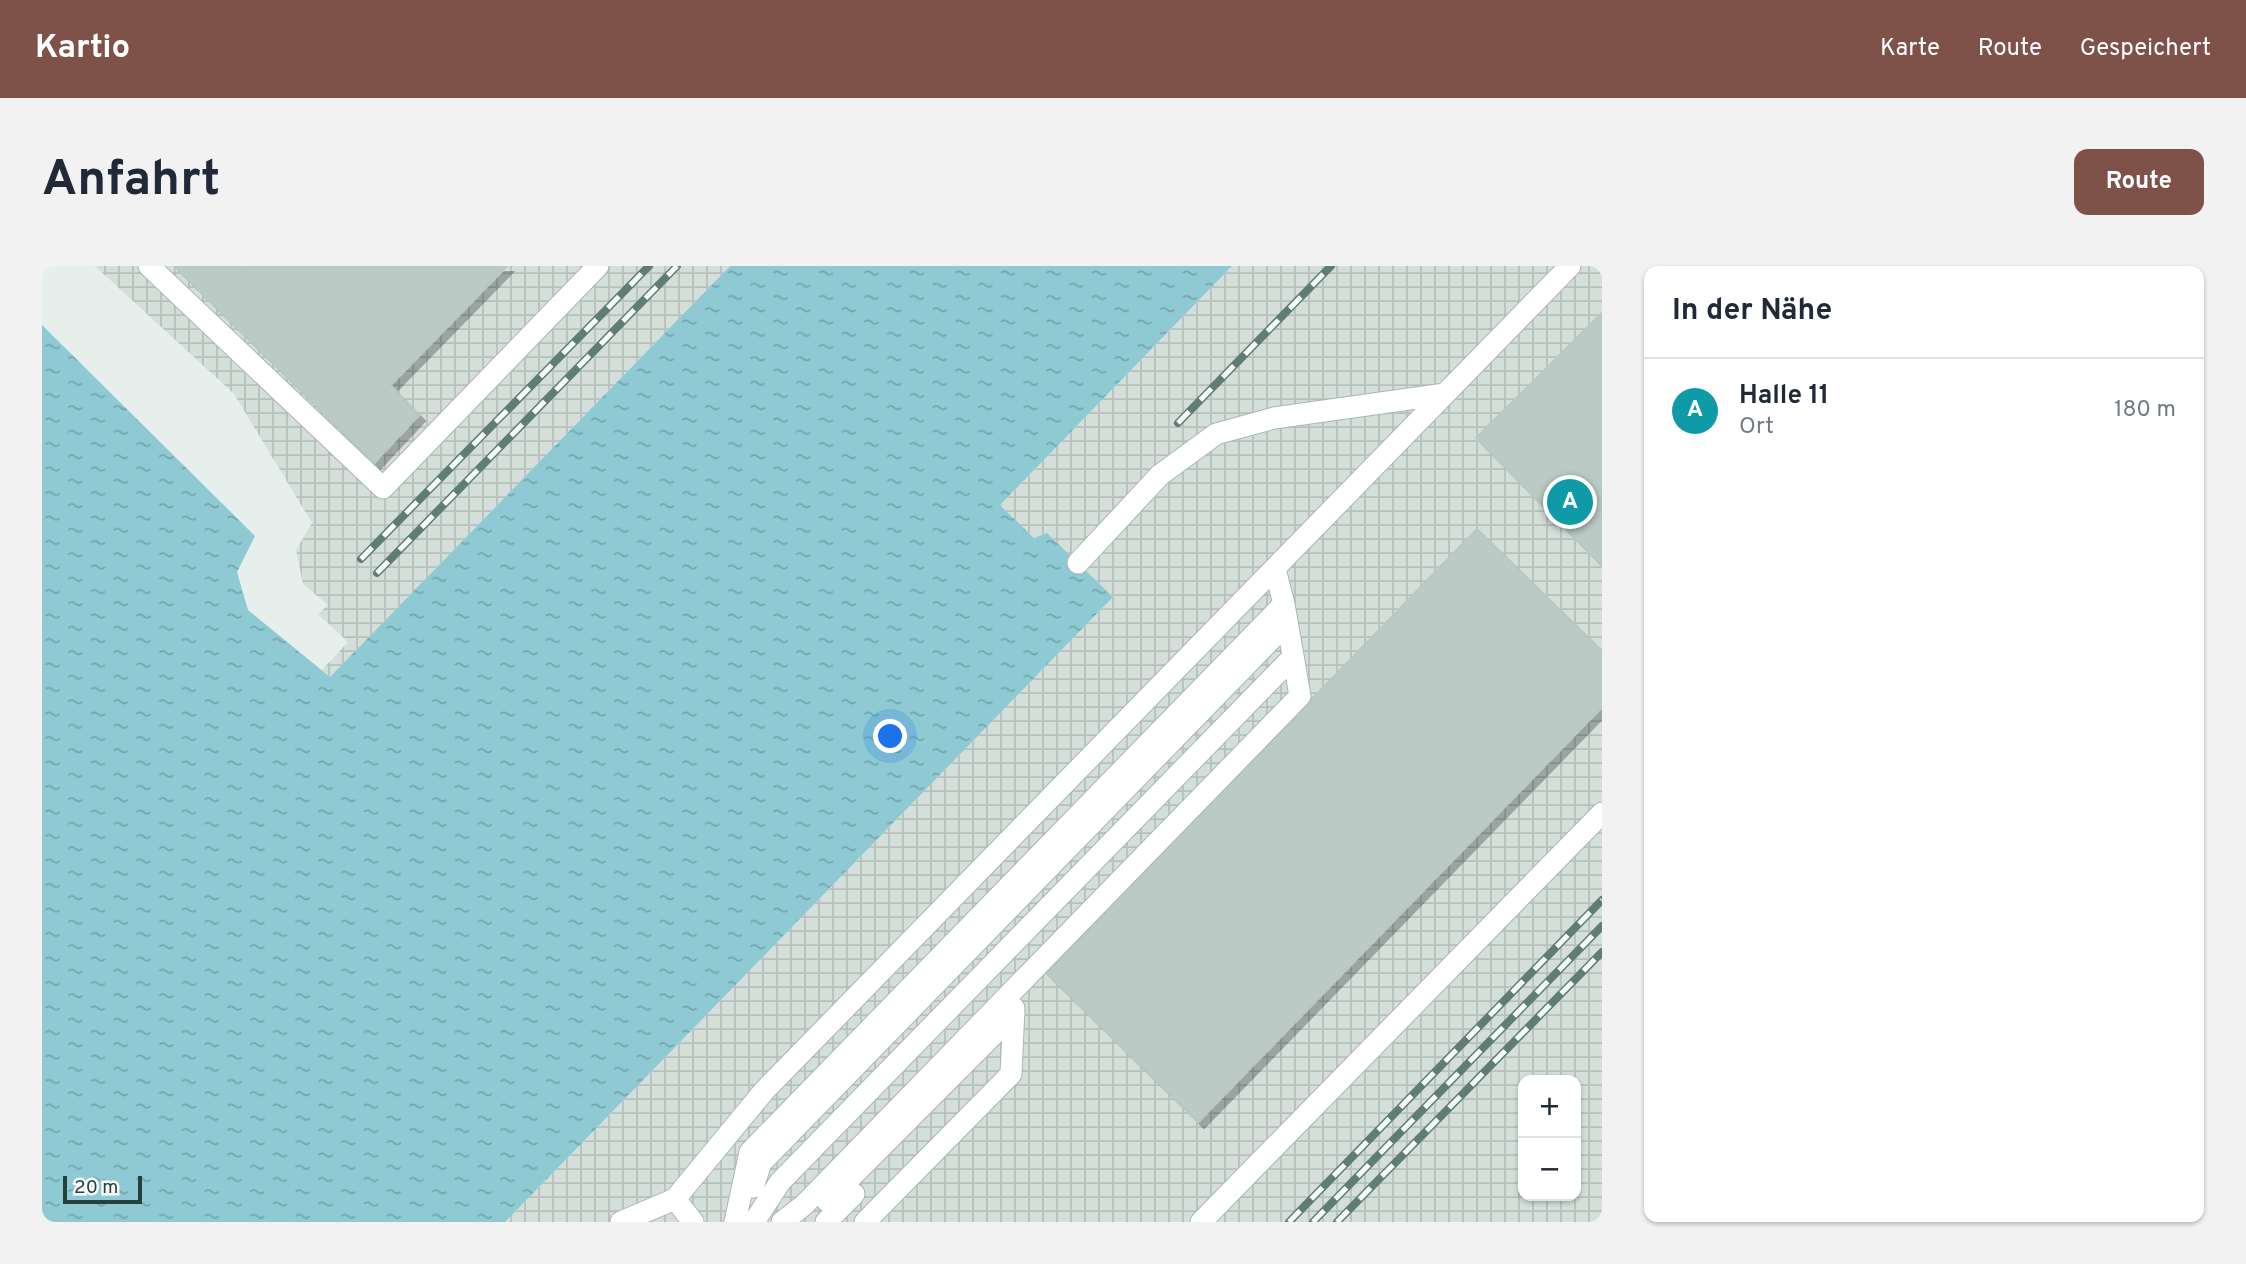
<!DOCTYPE html>
<html lang="de">
<meta charset="utf-8">
<style>
:root{--surface:#fff;--page:#f2f2f3;--text:#1f2937;--muted:#747a83;--line:#e0e1e3;--accent:#7f5249}
body{margin:0;font-family:Overpass,sans-serif;background:var(--page);color:var(--text)}
.controls{position:absolute;right:21px;bottom:21px;display:grid;overflow:hidden;border-radius:14px;box-shadow:0 2px 5px #0004}
.controls button{width:63px;height:63px;display:grid;place-items:center;padding:0;border:0;border-bottom:2px solid var(--line);background:var(--surface);color:var(--text);font:35px sans-serif}
.scale{position:absolute;left:21px;bottom:18px;width:79px;box-sizing:border-box;padding-left:7px;border:4px solid #24423a;border-top:0;font-size:19px;line-height:24px;white-space:nowrap;color:#24423a;-webkit-text-stroke:5px #f7fbf9;paint-order:stroke}
.you{position:absolute;left:849px;top:471px;width:24px;height:24px;margin:-18px;border:5px solid #fff;border-radius:50%;background:#1a73e8;box-shadow:0 0 0 10px #1a73e833}
.badge{display:grid;place-items:center;width:46px;height:46px;border-radius:50%;background:var(--accent);color:#fff;font-size:23px;font-weight:700}
.pin{position:absolute;translate:-50% -50%;border:4px solid #fff;box-shadow:0 2px 7px #0006}
.list{margin:0;padding:0;list-style:none}
h2{display:flex;justify-content:space-between;align-items:center;height:91px;margin:0;padding:0 28px;font-size:30px}
h2 small{font-size:23px;font-weight:400;color:var(--muted)}
.list li{display:grid;grid-template-columns:46px 1fr auto;gap:21px;align-items:center;box-sizing:border-box;height:105px;padding:0 28px;border-top:2px solid var(--line)}
.list b{display:block;font-size:26px;white-space:nowrap}
.list p{margin:0;font-size:23px;white-space:nowrap;color:var(--muted)}
.list em{font-size:23px;font-style:normal;color:var(--muted)}
.map{position:relative;flex:none;width:1560px;height:956px;overflow:hidden;border-radius:14px}
header{display:flex;align-items:center;gap:42px;box-sizing:border-box;height:98px;padding:0 35px;background:var(--accent);color:#fff}
header strong{font-size:33px}
nav{display:flex;gap:38px;margin-inline-start:auto;font-size:24px}
.intro{display:flex;align-items:center;justify-content:space-between;box-sizing:border-box;height:168px;padding:0 42px}
h1{margin:0;font-size:49px}
.button{padding:18px 32px;border-radius:14px;background:var(--accent);color:#fff;font-size:24px;font-weight:700}
main{display:flex;gap:42px;padding:0 42px}
aside{flex:1;background:var(--surface);border-radius:14px;box-shadow:0 2px 5px #0004}
.map>svg:first-child{display:block}
</style>
<header>
<strong>Kartio</strong>
<nav><a>Karte</a><a>Route</a><a>Gespeichert</a></nav>
</header>
<div class="intro"><h1>Anfahrt</h1><a class="button">Route</a></div>
<main>
<div class="map">
<svg width="1560" height="956" viewBox="0 0 1560 956">
<defs>
<pattern id="industrial-grid" width="8" height="8" patternUnits="userSpaceOnUse" patternTransform="scale(1.75)"><rect width="8" height="8" fill="#d4dfda"/><path d="M0 4h8M4 0v8" fill="none" stroke="#b6c1bc"/></pattern>
<pattern id="water-ripples" width="26" height="14" patternUnits="userSpaceOnUse" patternTransform="scale(1.75)"><rect width="26" height="14" fill="#8ec9d4"/><path d="M2 4q2-2 4 0t4 0M15 11q2-2 4 0t4 0" fill="none" stroke="#74a5ad"/></pattern>
<filter id="shadow"><feDropShadow dx="6" dy="6" stdDeviation="0" flood-color="#0004"/></filter>
</defs>
<rect width="100%" height="100%" fill="#e6efeb"/>
<!-- industrial -->
<path fill="url(#industrial-grid)" fill-rule="evenodd" d="M53 0H688L288 411 280 404 306 376 276 348 286 339 261 318 254 284 270 257 192 128Z
M1190 0H1560V956H463L1071 331 1005 267 992 272 958 239ZM1481 814H1534V930H1481Z"/>
<!-- water -->
<path fill="url(#water-ripples)" d="M688 0H1190L958 239 992 272 1005 267 1071 331 463 956H0V59L213 270 195 306 206 344 288 411Z"/>
<!-- building -->
<path fill="#bbcac4" stroke="#b8c9c2" stroke-width="2" filter="url(#shadow)" d="M132 0H201L336 132 348 119 377 149 332 197Z
M201 0H465L336 132Z
M1560 47V300L1434 172Z
M1435 263 1560 385V441L1156 856 1004 707Z"/>
<g fill="none" stroke-linecap="round" stroke-linejoin="round">
<defs>
<path id="minor" d="M107 0 341 222 556 0
M1036 297 1118 209 1174 168 1232 152 1403 128
M711 921 719 897 1245 357
M785 935 972 748
M579 956 633 933
M651 956 633 933 722 825 1528 0
M693 956 708 886 1242 338
M712 956 738 916 1251 391
M740 956 762 939 1258 430 1242 338 1233 303
M784 956 812 928
M823 956 969 808 972 742
M1159 956 1560 547"/>
</defs>
<!-- minor casing -->
<use href="#minor" stroke="#a8b8b2" stroke-width="23"/>
<!-- minor -->
<use href="#minor" stroke="#fff" stroke-width="21"/>
<defs>
<path id="rail" d="M1136 157 1289 0
M319 293 607 0
M335 307 635 0
M1247 956 1560 634
M1271 956 1560 660
M1295 956 1560 686"/>
</defs>
<!-- rail casing -->
<use href="#rail" stroke="#5f7d75" stroke-width="8"/>
<!-- rail -->
<use href="#rail" stroke="#f7fbf9" stroke-width="5" stroke-dasharray="16" stroke-linecap="butt"/>
</g>
</svg>
<div class="controls">
<button>+</button>
<button>−</button>
</div>
<div class="scale">20 m</div>
<div class="you"></div>
<div class="pin badge" style="left:1528px;top:236px;background:#0f9aa8">A</div>
</div>
<aside>
<h2>In der Nähe<small></small></h2>
<ul class="list">
<li><span class="badge" style="background:#0f9aa8">A</span><div><b>Halle 11</b><p>Ort</p></div><em>180 m</em></li>
</ul>
</aside>
</main>
